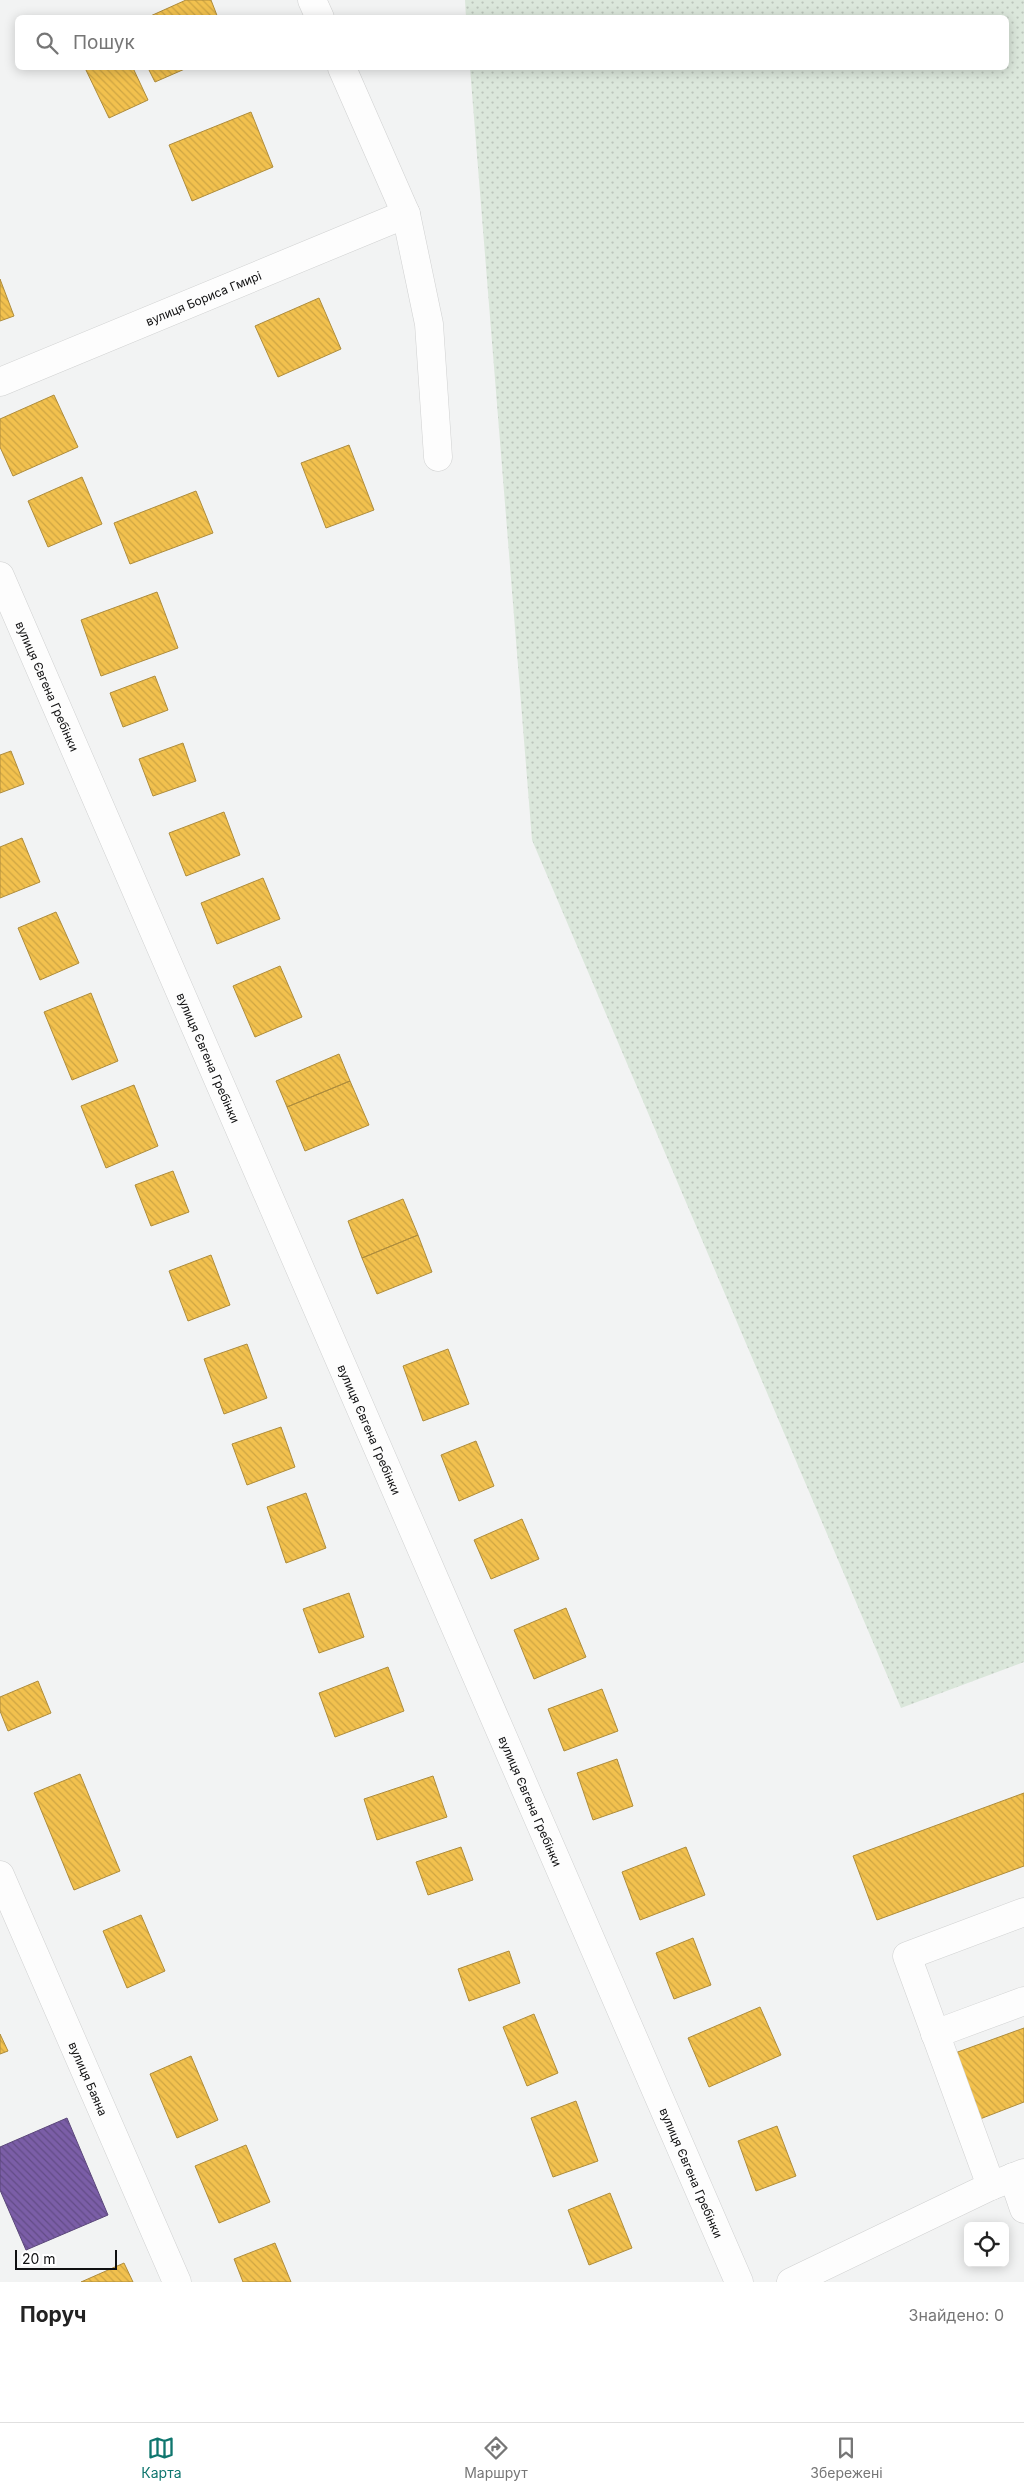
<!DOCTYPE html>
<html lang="uk">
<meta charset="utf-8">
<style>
:root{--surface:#fff;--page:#f6f6f6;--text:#222;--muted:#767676;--line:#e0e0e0;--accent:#0f766e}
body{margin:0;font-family:Inter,sans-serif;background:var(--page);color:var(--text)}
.controls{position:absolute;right:15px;bottom:15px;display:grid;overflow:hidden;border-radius:8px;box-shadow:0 2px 12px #0003}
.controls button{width:45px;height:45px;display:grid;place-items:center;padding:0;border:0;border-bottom:1px solid var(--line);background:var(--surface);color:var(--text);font:25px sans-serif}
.scale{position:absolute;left:15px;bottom:12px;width:102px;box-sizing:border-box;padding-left:5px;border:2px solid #101011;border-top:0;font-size:14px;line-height:18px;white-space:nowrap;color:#101011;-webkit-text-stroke:4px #fff;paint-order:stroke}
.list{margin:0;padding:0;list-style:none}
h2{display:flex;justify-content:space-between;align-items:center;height:65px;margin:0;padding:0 20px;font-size:21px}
h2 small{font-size:16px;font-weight:400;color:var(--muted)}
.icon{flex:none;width:28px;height:28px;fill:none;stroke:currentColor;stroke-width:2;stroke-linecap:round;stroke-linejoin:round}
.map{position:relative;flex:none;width:1024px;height:2282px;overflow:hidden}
.search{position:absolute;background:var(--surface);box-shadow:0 2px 12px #0003;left:15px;right:15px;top:15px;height:55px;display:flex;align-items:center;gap:12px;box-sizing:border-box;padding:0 18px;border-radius:8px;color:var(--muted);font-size:19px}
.sheet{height:140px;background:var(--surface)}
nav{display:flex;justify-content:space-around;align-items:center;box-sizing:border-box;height:70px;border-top:1px solid var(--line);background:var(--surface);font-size:14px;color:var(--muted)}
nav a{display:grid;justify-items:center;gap:2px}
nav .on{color:var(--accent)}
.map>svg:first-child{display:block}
</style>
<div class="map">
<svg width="1024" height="2282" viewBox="0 0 1024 2282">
<defs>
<pattern id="grass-dots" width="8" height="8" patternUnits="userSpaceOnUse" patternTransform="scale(1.25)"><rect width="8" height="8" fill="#dbe7db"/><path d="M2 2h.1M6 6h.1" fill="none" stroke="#bbc5bb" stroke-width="1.8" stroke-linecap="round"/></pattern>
<pattern id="homes-back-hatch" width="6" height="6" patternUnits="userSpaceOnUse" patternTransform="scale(1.25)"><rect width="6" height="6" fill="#f2c14e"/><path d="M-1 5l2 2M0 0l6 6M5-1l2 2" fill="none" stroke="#cea543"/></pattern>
<pattern id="offices-back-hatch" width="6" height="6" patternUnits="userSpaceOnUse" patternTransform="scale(1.25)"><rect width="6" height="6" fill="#7b5ea7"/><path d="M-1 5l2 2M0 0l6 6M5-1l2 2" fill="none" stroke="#634c87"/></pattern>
</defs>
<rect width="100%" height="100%" fill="#f2f3f3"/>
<!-- grass -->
<path fill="url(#grass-dots)" d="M465 0H1024V1662L901 1708 532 840 470 68H1006V18H466Z"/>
<!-- homes -->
<path fill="url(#homes-back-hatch)" stroke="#ae8c3c" d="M186 0H211L218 18H146Z
M85 68H133L148 100 109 118Z
M148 68H187L155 82Z
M251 112 273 167 192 201 169 145Z
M0 279 14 316 0 321Z
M319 298 341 349 278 377 255 326Z
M54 395 78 447 13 476 0 447V419Z
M349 445 374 510 326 528 301 463Z
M82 477 102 524 48 547 28 501Z
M196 491 213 533 130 564 114 523Z
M157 592 178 648 101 676 81 620Z
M155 676 168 710 123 727 110 693Z
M183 743 196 781 153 796 139 759Z
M11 751 24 784 0 793V755Z
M224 812 240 855 186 876 169 833Z
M22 838 40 882 0 898V847Z
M263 878 280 919 217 944 201 903Z
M56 912 79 963 40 980 18 928Z
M280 966 302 1017 255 1037 233 986Z
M91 993 118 1061 72 1080 44 1012Z
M339 1054 350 1081 287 1107 276 1081Z
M350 1081 369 1125 305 1151 287 1107Z
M134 1085 158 1146 106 1168 81 1106Z
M173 1171 189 1212 151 1226 135 1185Z
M403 1199 418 1235 362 1258 348 1221Z
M418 1235 432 1272 377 1294 362 1258Z
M211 1255 230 1305 188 1321 169 1271Z
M247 1344 267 1398 224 1414 204 1359Z
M448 1349 469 1404 423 1421 403 1366Z
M281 1427 295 1467 247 1485 232 1444Z
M476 1441 494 1486 459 1501 441 1455Z
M306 1493 326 1548 286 1563 267 1507Z
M522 1519 539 1559 491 1579 474 1540Z
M349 1593 364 1637 319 1653 303 1609Z
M566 1608 586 1657 534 1679 514 1630Z
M388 1667 404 1711 335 1737 319 1693Z
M38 1681 51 1713 8 1731 0 1711V1697Z
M602 1689 618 1731 564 1751 548 1709Z
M617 1759 633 1806 593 1820 577 1773Z
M80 1774 120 1871 74 1890 34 1793Z
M433 1776 447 1817 377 1840 364 1799Z
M1024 1793V1866L877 1920 853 1856Z
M461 1847 473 1880 428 1895 416 1862Z
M686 1847 705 1895 640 1920 622 1872Z
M141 1915 165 1971 127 1988 103 1931Z
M693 1938 711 1985 674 1999 656 1953Z
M509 1951 520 1983 469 2001 458 1969Z
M760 2007 781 2055 709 2087 688 2038Z
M534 2014 558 2073 527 2086 503 2027Z
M1024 2028V2102L980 2119 955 2053Z
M0 2034 8 2051 0 2054Z
M191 2056 218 2120 177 2138 150 2074Z
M576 2101 598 2161 553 2177 531 2118Z
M777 2126 796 2176 756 2191 738 2141Z
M246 2145 270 2202 219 2223 195 2166Z
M610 2193 632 2248 589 2265 568 2210Z
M275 2243 291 2282H243L234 2259Z
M124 2263 133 2282H81Z"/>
<!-- offices -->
<path fill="url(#offices-back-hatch)" stroke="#5b477a" d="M67 2118 108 2215 26 2250 0 2190V2147Z"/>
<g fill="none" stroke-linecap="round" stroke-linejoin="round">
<defs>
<g id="minor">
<path d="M312 0 320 18"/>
<path d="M342 68 406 214 429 324 438 457"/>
<path id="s1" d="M0 382 406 214"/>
<path id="s2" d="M0 576 739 2282"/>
<path id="s3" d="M0 1875 177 2282"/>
<path d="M935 2034 1024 2001"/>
<path d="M1013 2177 1024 2209"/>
<path d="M991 2186 907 1956 1024 1912"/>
<path d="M791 2282 991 2186 1024 2173"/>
</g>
</defs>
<!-- minor casing -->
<use href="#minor" stroke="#d0d1d1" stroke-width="29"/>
<!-- minor -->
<use href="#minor" stroke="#fdfdfd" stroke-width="28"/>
</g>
<g text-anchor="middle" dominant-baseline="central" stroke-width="5" stroke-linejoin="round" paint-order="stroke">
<!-- street labels -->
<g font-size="12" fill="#101011" stroke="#fff">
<text stroke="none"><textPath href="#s1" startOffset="220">вулиця Бориса Гмирі</textPath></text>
<text stroke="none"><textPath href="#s2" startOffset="120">вулиця Євгена Гребінки</textPath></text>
<text stroke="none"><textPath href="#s2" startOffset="525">вулиця Євгена Гребінки</textPath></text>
<text stroke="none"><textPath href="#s2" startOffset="930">вулиця Євгена Гребінки</textPath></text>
<text stroke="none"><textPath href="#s2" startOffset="1335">вулиця Євгена Гребінки</textPath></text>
<text stroke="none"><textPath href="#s3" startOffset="222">вулиця Баяна</textPath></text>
<text stroke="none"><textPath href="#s2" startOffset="1740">вулиця Євгена Гребінки</textPath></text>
</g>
</g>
</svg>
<div class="controls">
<button><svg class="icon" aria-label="locate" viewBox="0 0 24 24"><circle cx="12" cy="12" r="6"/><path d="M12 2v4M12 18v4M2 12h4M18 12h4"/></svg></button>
</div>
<div class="scale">20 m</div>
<div class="search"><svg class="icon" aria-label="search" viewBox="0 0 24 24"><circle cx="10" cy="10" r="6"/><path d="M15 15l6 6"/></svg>Пошук</div>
</div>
<section class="sheet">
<h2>Поруч<small>Знайдено: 0</small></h2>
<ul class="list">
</ul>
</section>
<nav>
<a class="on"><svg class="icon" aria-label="map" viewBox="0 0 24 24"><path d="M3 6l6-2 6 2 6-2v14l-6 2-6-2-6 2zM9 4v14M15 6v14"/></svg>Карта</a>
<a><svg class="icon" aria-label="directions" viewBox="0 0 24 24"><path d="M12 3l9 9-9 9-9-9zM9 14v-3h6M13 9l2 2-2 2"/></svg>Маршрут</a>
<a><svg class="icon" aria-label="saved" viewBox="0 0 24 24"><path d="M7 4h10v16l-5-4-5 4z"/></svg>Збережені</a>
</nav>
